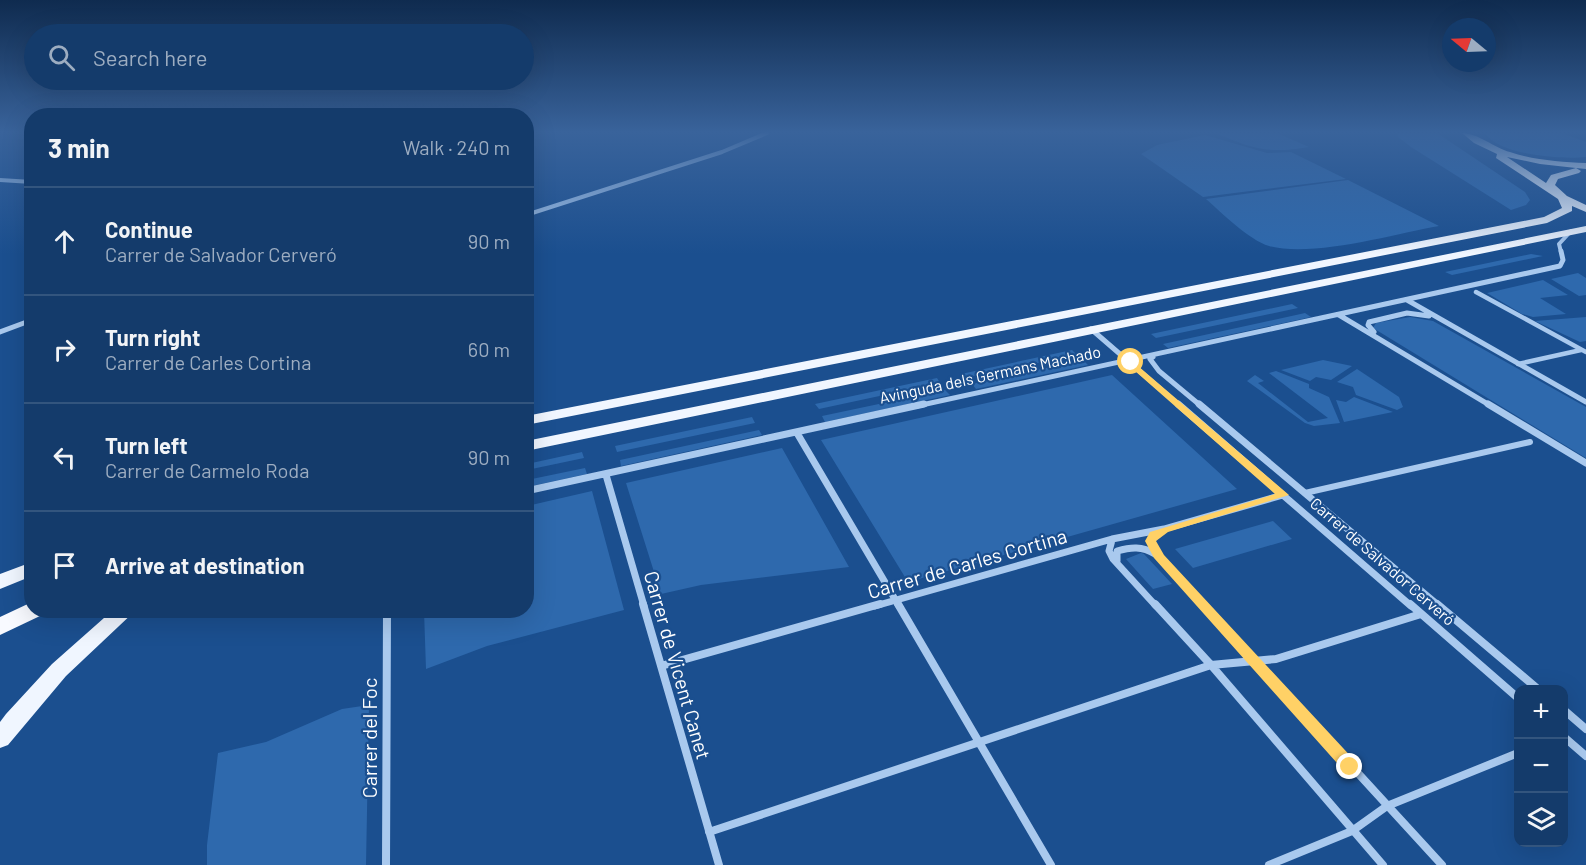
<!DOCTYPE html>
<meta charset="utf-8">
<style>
:root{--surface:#143b6b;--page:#1d4271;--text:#f1f3f6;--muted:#9dadc1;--line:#33557e}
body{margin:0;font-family:Barlow,sans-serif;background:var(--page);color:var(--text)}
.controls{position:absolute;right:18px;bottom:18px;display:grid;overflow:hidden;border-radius:12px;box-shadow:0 6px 24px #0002}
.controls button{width:54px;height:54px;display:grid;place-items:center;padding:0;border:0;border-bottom:2px solid var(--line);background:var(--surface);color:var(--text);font:30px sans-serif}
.compass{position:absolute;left:1442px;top:18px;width:54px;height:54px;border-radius:50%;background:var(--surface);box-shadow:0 6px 24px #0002;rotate:289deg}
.stop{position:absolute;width:18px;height:18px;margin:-14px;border:4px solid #ffd166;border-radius:50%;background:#fff}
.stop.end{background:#ffd166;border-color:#fff;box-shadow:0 2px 6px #0008}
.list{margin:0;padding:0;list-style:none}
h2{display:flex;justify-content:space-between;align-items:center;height:78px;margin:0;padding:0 24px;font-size:26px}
h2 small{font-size:20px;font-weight:400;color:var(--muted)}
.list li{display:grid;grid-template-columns:39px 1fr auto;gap:18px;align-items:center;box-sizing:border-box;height:108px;padding:0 24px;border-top:2px solid var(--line)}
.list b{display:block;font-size:22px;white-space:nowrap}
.list p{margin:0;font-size:20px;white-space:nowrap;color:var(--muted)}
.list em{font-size:20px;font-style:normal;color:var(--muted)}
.icon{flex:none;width:33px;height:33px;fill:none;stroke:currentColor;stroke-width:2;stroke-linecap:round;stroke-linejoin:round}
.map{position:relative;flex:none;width:1586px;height:865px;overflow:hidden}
.search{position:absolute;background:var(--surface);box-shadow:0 6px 24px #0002;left:24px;top:24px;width:510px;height:66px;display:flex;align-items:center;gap:15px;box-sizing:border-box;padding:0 21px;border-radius:33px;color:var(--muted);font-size:22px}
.panel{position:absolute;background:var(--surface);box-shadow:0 6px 24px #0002;left:24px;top:108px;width:510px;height:510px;border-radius:24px}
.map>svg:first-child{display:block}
</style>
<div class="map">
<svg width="1586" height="865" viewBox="0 0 1586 865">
<rect width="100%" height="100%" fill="#1b4f8f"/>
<!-- green -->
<path fill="#2e69ad" d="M1215 133H1277L1309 147C1267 154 1254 149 1215 133Z
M1397 133H1437L1525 192 1530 200 1526 205 1511 210 1411 147 1398 137Z
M1485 133H1562L1586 142V157C1563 160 1498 155 1485 133Z
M1205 135 1267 153 1291 152 1346 179 1203 197 1141 154 1157 145Z
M1348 180 1439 226C1394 234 1312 258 1269 246 1249 240 1222 213 1206 199Z
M1531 254 1543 256 1452 275 1445 272Z
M1578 273 1586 278V295L1579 296 1551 279Z
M1543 280 1568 295 1540 298 1566 314 1533 317 1522 314 1487 293Z
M1292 304 1298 308 1156 338 1151 334Z
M1305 313 1311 317 1168 348 1163 344Z
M1410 317 1433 321 1586 407V458L1373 328 1376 323Z
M1586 317V341L1580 342 1535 321Z
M1072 350 1077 355 965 378 961 374Z
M1083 360 1088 365 976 389 972 384Z
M1323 360 1352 366 1331 380 1316 377 1310 381 1281 370Z
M1357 369 1399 397 1403 407 1397 410 1356 395 1353 387 1337 382Z
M1276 371 1309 384V388L1329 397 1340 423 1314 426 1305 423 1247 381 1255 375 1264 381 1258 383 1308 422 1328 418 1269 373Z
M1112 375 1237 489 908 582 821 440Z
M937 378 940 383 819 409 815 404Z
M945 390 950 395 825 422 822 416Z
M1354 397 1393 412 1344 422 1336 400 1346 402Z
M752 417 755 423 617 452 615 446Z
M759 430 762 435 621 466 620 460Z
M782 448 849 567 701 585 661 594 626 483Z
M582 452 584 458 527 470V464Z
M585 468 587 474 527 487V480Z
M592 491 624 610 487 646 426 669 424 611 526 610 527 506Z
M1273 521 1292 539 1193 568 1175 549Z
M1141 553 1144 554 1172 584 1153 589 1126 559Z
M369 705 366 865H207V845L218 753 266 742 342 709Z"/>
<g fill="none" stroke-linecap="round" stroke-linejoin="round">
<!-- pedestrian-far1 -->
<path stroke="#a9c9ee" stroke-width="4.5" d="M1476 292 1586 352
M1518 364 1581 350"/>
<!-- pedestrian -->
<path stroke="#a9c9ee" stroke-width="6" d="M1305 493 1530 442"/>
<!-- minor-far3 -->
<path stroke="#a9c9ee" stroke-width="4" d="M0 180 32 182
M526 215 722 152 767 133
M1561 252 1559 244 1571 231"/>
<!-- minor-far2 -->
<path stroke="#a9c9ee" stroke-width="5" d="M1407 300 1586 402
M1339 315 1491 406
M1091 329 1180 406
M0 332 32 320
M1374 332 1368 325 1369 322 1407 313 1429 316
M1153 357 1150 359 1159 371 1201 406
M917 406 1560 266 1563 260 1561 251"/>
<!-- minor-far1 -->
<path stroke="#a9c9ee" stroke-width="7" d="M1178 404 1411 606
M1199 404 1439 606
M1488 404 1586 463
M797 433 899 606
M606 475 644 606
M526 491 924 404
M1159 532 1151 541 1160 558 1204 606
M1112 540 1109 551 1113 559 1156 606
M1117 561V551C1131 547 1142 546 1155 554
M875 606 1112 539 1164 529 1283 495"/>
<!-- minor -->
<path stroke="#a9c9ee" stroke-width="8" d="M643 604 719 865
M898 604 1051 865
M1155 604 1211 665 1383 865
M1203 604 1442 865
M1410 604 1518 698
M1437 604 1539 690
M661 666 880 604
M1564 710 1586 729
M1564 737 1586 756
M709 832 1211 665 1276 659 1421 614
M386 865 387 610
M1269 865 1352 831 1387 806 1518 753"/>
<!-- primary -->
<path fill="#f0f6ff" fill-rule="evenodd" d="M1462 133C1478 133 1494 148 1510 152 1534 160 1561 162 1586 163V169L1576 168 1581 171 1579 173 1558 179 1555 185 1567 196 1586 205V212L1572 206V211L1547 223 526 425V416L1544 217 1562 208 1558 199 1496 158 1497 154 1474 143ZM1507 157 1540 164 1576 168 1551 175 1546 183Z
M1586 226V232L526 451V441Z
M32 562V576L0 589V574Z
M113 610H136L66 676 8 745 0 748V722L6 714 52 664Z"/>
<!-- trunk -->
<path fill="#f8faff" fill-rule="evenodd" d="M32 602V610H43L40 616 0 635V617Z"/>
</g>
<!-- sky -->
<linearGradient id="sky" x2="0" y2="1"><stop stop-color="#0f2b4f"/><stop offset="0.52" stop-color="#39639b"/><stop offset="1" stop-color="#39639b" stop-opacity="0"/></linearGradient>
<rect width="1586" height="254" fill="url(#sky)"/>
<!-- route -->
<path fill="#ffd166" d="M1131 360 1289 495 1168 532 1156 541 1164 555 1356 762 1358 767 1356 772H1345L1154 558 1145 541 1150 532 1275 494 1127 364V360Z"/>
<g text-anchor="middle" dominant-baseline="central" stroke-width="4.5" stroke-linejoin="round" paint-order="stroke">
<!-- street labels -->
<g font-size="16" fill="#fff" stroke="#1b4f8f">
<text transform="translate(990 374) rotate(-12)">Avinguda dels Germans Machado</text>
<text transform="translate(1383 561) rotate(41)">Carrer de Salvador Cerveró</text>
</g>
<!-- near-street labels -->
<g font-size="20" fill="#fff" stroke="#1b4f8f">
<text transform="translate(967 563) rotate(-16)">Carrer de Carles Cortina</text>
<text transform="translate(678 665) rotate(74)">Carrer de Vicent Canet</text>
<text transform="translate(369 738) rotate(-90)">Carrer del Foc</text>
</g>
</g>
</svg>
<div class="controls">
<button>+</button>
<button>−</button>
<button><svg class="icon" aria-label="layers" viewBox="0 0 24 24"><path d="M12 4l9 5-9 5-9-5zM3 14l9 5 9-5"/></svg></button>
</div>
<svg class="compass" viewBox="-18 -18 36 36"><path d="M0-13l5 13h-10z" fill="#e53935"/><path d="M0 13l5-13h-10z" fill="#9dadc1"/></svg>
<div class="stop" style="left:1131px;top:362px"></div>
<div class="stop end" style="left:1350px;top:767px"></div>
<div class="search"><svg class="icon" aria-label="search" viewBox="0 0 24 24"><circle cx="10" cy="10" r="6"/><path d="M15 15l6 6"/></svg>Search here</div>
<section class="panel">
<h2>3 min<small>Walk · 240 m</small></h2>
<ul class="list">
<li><svg class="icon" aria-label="ahead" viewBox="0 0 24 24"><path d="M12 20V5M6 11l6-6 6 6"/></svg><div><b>Continue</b><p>Carrer de Salvador Cerveró</p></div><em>90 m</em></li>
<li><svg class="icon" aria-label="right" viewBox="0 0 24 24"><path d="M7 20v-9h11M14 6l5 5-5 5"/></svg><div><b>Turn right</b><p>Carrer de Carles Cortina</p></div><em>60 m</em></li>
<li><svg class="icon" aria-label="left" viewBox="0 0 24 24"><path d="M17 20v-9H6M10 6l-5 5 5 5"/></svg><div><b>Turn left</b><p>Carrer de Carmelo Roda</p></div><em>90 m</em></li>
<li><svg class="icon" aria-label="arrive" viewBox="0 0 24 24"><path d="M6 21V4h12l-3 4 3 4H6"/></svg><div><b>Arrive at destination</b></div></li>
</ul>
</section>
</div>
